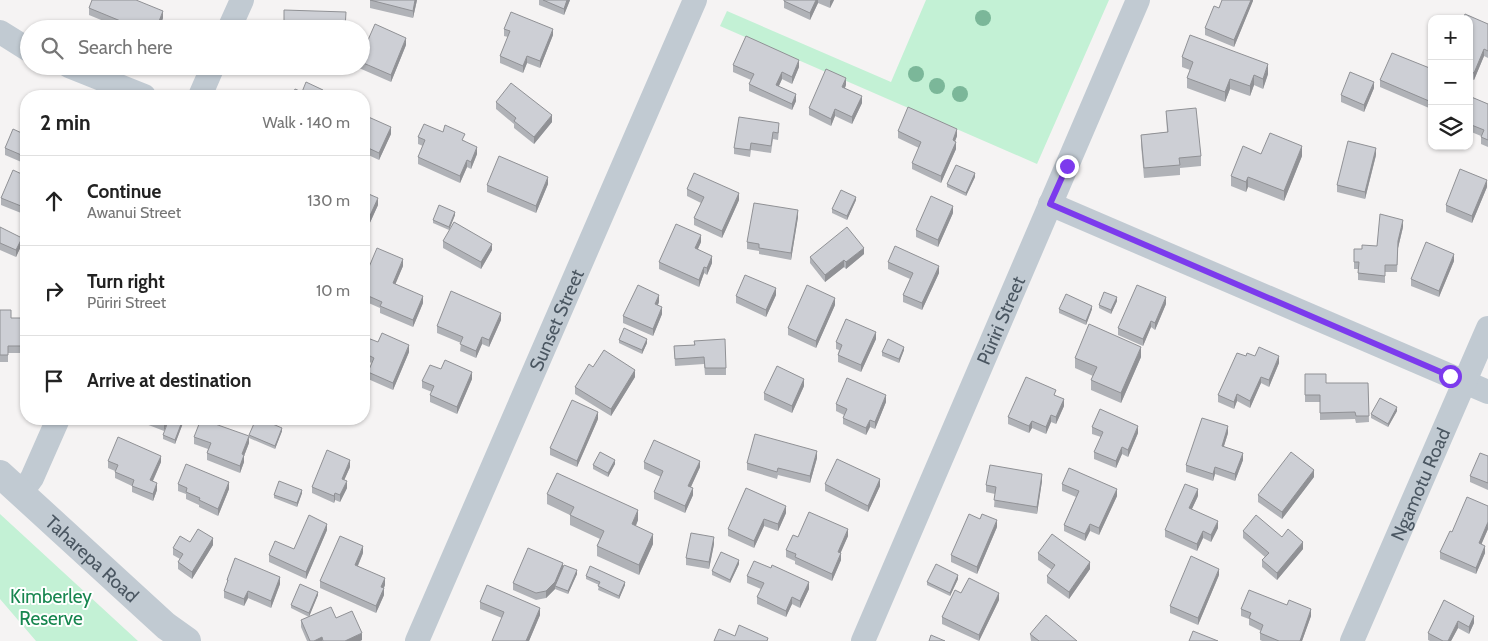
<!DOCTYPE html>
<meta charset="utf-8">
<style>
:root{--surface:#fff;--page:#f2f2f2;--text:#222;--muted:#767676;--line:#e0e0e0}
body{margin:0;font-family:Cabin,sans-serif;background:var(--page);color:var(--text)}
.controls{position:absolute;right:15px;top:15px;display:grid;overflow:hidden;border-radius:10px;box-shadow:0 1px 4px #0004}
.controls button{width:45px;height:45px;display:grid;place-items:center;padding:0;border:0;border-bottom:1px solid var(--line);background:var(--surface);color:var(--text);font:25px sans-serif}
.stop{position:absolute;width:15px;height:15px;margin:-11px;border:4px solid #7c3aed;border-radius:50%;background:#fff}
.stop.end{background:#7c3aed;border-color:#fff;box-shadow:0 1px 5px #0008}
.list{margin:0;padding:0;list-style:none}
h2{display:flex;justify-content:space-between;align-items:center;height:65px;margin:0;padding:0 20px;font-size:21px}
h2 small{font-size:16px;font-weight:400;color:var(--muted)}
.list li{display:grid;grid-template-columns:32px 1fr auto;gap:15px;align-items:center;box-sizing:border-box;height:90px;padding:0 20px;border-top:1px solid var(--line)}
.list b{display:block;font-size:19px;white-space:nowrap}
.list p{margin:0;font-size:16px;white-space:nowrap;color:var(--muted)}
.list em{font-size:16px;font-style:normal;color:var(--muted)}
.icon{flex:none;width:28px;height:28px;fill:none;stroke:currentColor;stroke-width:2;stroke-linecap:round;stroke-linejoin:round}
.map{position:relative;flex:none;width:1488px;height:641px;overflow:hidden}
.search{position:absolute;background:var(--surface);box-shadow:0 1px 4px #0004;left:20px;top:20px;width:350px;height:55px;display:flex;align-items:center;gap:12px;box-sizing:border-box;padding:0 18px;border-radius:28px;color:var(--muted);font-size:19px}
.panel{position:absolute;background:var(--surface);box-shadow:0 1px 4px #0004;left:20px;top:90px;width:350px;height:335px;border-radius:20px}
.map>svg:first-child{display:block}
</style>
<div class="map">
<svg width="1488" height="641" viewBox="0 0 1488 641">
<rect width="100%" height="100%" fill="#f5f3f3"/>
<!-- green -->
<path fill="#c3f1d5" d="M926 0H1109L1037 164 720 26 727 11 891 82Z
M0 514 138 641H36L0 599Z"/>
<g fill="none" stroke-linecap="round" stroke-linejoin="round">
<!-- minor -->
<g stroke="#c1cad2" stroke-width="24">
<path d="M229 29 242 0"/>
<path d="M0 32 29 50"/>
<path d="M69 66 144 96"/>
<path d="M200 96 213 66"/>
<path d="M1050 204 1488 392"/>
<path d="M21 493 32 478 58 419"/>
<path id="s1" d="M417 641 695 0"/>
<path id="s2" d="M863 641 1138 0"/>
<path id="s3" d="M1352 641 1488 328"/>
</g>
<!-- tertiary -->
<path stroke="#c1cad2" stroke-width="28" id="s4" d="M0 474 166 626 187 641"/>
</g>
<!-- trees -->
<g fill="#7bb799">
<circle cx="983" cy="18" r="8"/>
<circle cx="916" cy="74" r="8"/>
<circle cx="937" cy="86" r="8"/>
<circle cx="960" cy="94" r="8"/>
</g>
<!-- wall -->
<path fill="#b0b2b7" d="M370 0H417L413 18 370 8Z
M539 0H570L564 15 539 5Z
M784 0H834L830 8 818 3 810 20 784 8Z
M1253 0 1234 47 1205 35V28L1219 8Z
M89 8 163 18 159 29H123L89 15Z
M1469 19 1488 24V58L1484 56 1474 80 1469 78Z
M504 29 553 35 540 68 527 63 523 73 500 63V56L508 37 504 36Z
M406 45 391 82 359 68V66H361V56Z
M1182 57 1268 74 1263 89 1254 85 1250 96 1230 89 1225 102 1187 88V78L1190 70 1182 67Z
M733 65 799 67 792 84 782 79 779 86 796 101 792 110 749 91V84L751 80 733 72Z
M1432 69V100L1429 108 1380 87V80Z
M846 85 845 88 862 103 852 124 835 116 831 126 809 115V108Z
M1374 88 1364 112 1341 102V95Z
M1469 96 1488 104V147L1481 144V136L1469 131Z
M496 102 552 122 534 144 514 128V124L496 109Z
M1166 111 1201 156V166L1180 168V175L1144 178 1141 145V135L1167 132Z
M364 115 391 134 379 160 364 153Z
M779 130 778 140 773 139 771 153 751 150 750 157 734 154V148Z
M898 131 957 136 955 141 956 149 941 183 912 169V163L919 148 898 138Z
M443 132 465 141 477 154 471 169 467 167 460 183 418 164V157L423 146 418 144V137Z
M26 135V164L5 155V148Z
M1261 154 1302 156 1284 201 1248 187 1246 192 1231 186V176Z
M1376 155 1365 199 1337 192V185Z
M26 176V215L1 205V198Z
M975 177 966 196 947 187V184Z
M548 184 536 213 487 192V185Z
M1487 187 1472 223 1446 212V205Z
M687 189 739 200 722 238 694 225V218L701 203 687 196Z
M364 192 378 205 368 227 364 225Z
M856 200 847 220 832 213V209Z
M953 213 938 247 916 237V230Z
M455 215 449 230 433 223V220Z
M798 217 791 260 759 254V251L747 249V242Z
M0 227 22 244 16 257 0 250Z
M1403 227 1398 248 1397 272H1385V283L1358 280V269H1354V249H1362L1377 246Z
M443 241 492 250 481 269 443 248Z
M701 242 698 249 712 263 707 275 704 273 699 287 659 269V262Z
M864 254 846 269 844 267 825 282 810 263V257Z
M1454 261 1439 297 1411 286V279Z
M888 262 939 273 922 310 903 302V295L910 279 888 269Z
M403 266 395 284 423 303 413 327 380 313V308L364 301V279Z
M26 276V298L21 296V289Z
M776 295 766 317 736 303V296Z
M1117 301 1111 314 1099 308V305Z
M659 302 658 305 662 314 653 336 623 323V316Z
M1166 304 1155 330 1151 327 1143 346 1118 335V328Z
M835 305 816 348 788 335V328Z
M1059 309H1092L1086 325 1059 313Z
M0 310 11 318H26V353H8V362H0Z
M501 320 489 347 482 344 476 358 460 351 461 343 437 333V326Z
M876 339 861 372 838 362V355L839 350 836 349V342Z
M364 340 378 342 409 352 393 390 368 379V372L372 363 364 360Z
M619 340 647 343 642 354 619 343Z
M694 341 726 368V375H705L704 364 675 366 674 346 694 345Z
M904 350 899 363 882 356V352Z
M1246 356H1255L1279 363 1269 387 1261 383 1250 408 1237 401 1234 409 1218 402V395Z
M1141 357 1121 403 1091 390V380L1093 376 1075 368V358Z
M593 367 635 377 611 416 575 394V387Z
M441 369 472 379 457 414 430 402V395L432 392 422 388V381Z
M1305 374 1326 383H1368L1369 422 1356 423 1355 419 1320 420V402H1305Z
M804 386 792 413 764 400V393Z
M1056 396 1064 406 1056 424 1051 422 1046 434 1032 428 1029 433 1008 424V417Z
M886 402 875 429 870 427 866 435 843 424V418L844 415 836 411V404Z
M1397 411 1388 427 1371 418V414Z
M133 419H169L164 431Z
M598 419 577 467 550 455V448Z
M183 423 175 444 163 439V435Z
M1092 427 1138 433 1128 457 1122 454 1116 468 1094 459V452L1101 437 1092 434Z
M282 431 275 449 249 438V435Z
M1228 433 1224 446 1243 460 1235 481 1215 474 1213 481 1186 472V465Z
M194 437 249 443 244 456V462L240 473 207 460V453L208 449 194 444Z
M1488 456V490L1470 482V476Z
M817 458 810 483 778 475 777 479 747 470V463Z
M108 461 161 462 153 481 157 490 153 501 132 492V486L115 478V471L108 468Z
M644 462 700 467 691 487 693 495 685 513 654 499V492L661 477 644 469Z
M615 464 608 477 593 469V465Z
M350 467 344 480 347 488 340 502 335 500 334 503 312 493V487Z
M1314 477 1282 519 1258 502V495Z
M1042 481 1037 514 994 507 995 494 986 492V485Z
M178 484 229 489 218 516 199 507V505L186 499V494L178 491Z
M825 484 880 486 868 512 825 491Z
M1062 484 1117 496 1099 535 1090 531 1085 541 1064 531V525L1076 497 1062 491Z
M302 493 297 507 274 498V495Z
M547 494 638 520 636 526 653 544 639 575 597 556V546L600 539 570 525V515L547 504Z
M1198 496 1192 509 1218 528 1211 542 1203 538 1197 551 1165 537V530Z
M1488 506V529L1481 544 1485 553 1476 574 1440 559V552L1452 532Z
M786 513 778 531 764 526 754 548 728 536V529Z
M997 527 977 574 951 562V555Z
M327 530 306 579 269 562V555L294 549Z
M1243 531 1282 537 1303 549 1277 580 1262 567V560L1265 557 1243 538Z
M848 536 840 553 841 560 832 581 795 564V561L786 557V550L798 537Z
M190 542 213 545 192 579 178 569V562L180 559 173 555V548Z
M714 544 709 569 686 565V558Z
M363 553 358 566 385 585 384 588V595L376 613 320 588V581Z
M1038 553 1090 569 1069 599 1047 583V576L1052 570 1038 560Z
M739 564 730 583 712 575V571Z
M563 567 577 574 568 594 555 589 546 598 536 600 513 590V583Z
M771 568 809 589 800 608 792 604 786 617 757 604V597L761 589 747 583V576Z
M1219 575 1198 625 1170 613V606Z
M586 576 625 585 619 599 598 590 599 585 586 579Z
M958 579 950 596 927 585V582Z
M227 580 280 584 271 608 248 598 244 606 224 598V591L227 584Z
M961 593 999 600 979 641 942 624V617Z
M318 595 309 616 336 618 362 640 360 641H307L301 627V620L309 617 291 608V605Z
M1444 600 1474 623 1469 634 1458 628 1451 641H1430L1428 640V633Z
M480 602 540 615 529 641H492L502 618 480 609Z
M1241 609 1311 616 1302 641H1262L1260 640V633L1261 631 1249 625V619L1241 616Z
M1030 634 1077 641H1031Z"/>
<!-- shaded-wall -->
<path fill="#909195" d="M415 0H417L413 18V11Z
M567 0H570L564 15V9Z
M816 0H818V3L810 20V13Z
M831 0H834L830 8V1Z
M1251 0H1253V1L1234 47V40Z
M163 11V18L159 29H156Z
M553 29V35L540 68V61Z
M406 38V45L391 82V75Z
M1484 49V56L1474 80V73Z
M527 56V63L523 73V66Z
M799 60V67L792 84V77Z
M1268 64V74L1263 89V79Z
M782 72V79L776 92V85Z
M1254 75V85L1250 96V86Z
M846 78V85L842 94V87Z
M1230 79V89L1225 102V92Z
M1374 82V88L1364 112V105Z
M1432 93V100L1429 108V101Z
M796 94V101L792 110V104Z
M862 96V103L852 124V117Z
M835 109V116L831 126V119Z
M552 115V122L534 144V137Z
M391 127V134L379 160V153Z
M957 129V136L953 147V140Z
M956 142V149L941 183V176Z
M1302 146V156L1284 201V191Z
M477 147V154L471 169V162Z
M1376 148V155L1365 199V192Z
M467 160V167L460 183V176Z
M368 168V175L364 186V179Z
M975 173V177L966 196V193Z
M548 177V184L536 213V206Z
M1248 177V187L1246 192V182Z
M1487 180V187L1472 223V216Z
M739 193V200L722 238V231Z
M856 197V200L847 220V216Z
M378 198V205L368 227V220Z
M953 206V213L938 247V240Z
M798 210V217L791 260V253Z
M455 212V215L449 230V227Z
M1403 220V227L1398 248 1397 272 1398 241Z
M701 235V242L695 255V248Z
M22 238V244L16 257V250Z
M492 244V250L481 269V262Z
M864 248V254L846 269V262Z
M1454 254V261L1439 297V291Z
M712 256V263L707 275V268Z
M403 259V266L393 290V283Z
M844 260V267L825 282V275Z
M939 266V273L922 310V303Z
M704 267V273L699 287V280Z
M776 288V295L766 317V310Z
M659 295V302L655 311V304Z
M423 296V303L413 327V320Z
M1117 297V301L1111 314V310Z
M1166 297V304L1155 330V323Z
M835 298V305L816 348V341Z
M1092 306V309L1086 325V321Z
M662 307V314L653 336V329Z
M501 313V320L489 347V340Z
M1151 321V327L1143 346V339Z
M876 332V339L861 372V365Z
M482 337V344L476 358V351Z
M647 339V343L642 354V350Z
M409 345V352L393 390V383Z
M904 347V350L899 363V359Z
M1141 347V357L1121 403V393Z
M1279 356V363L1269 387V380Z
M635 370V377L611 416V409Z
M472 372V379L457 414V407Z
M1261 377V383L1250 408V401Z
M804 379V386L792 413V406Z
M1237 394V401L1234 409V402Z
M886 395V402L875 429V422Z
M1064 399V406L1056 424V417Z
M1397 407V411L1388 427V424Z
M598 412V419L577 467V461Z
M1051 415V422L1046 434V427Z
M166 419H169L164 431V424Z
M183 419V423L175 444V440Z
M870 420V427L866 435V428Z
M1032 421V428L1029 433V426Z
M1138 426V433L1128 457V450Z
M1228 426V433L1222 452V446Z
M282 428V431L275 449V446Z
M249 436V443L244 456V462L240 473V466L242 454Z
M1122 447V454L1116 468V461Z
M817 451V458L810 483V476Z
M1243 453V460L1235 481V474Z
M161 456V462L150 487V480Z
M350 460V467L342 485V479Z
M615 460V464L608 477V473Z
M700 461V467L688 493V486Z
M1215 467V474L1213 481V474Z
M1314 470V477L1282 519V512Z
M1042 474V481L1037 514V507Z
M880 479V486L868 512V506Z
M347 481V488L340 502V495Z
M229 482V489L218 516V509Z
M157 483V490L153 501V494Z
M693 488V495L685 513V506Z
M1117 489V496L1099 535V528Z
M1198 489V496L1189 515V508Z
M302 490V493L297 507V503Z
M335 493V500L334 503V496Z
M786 506V513L778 531V524Z
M638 510V520L632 534V524Z
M764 519V526L754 548V541Z
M997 520V527L977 574V567Z
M1218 521V528L1211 542V535Z
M1488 522V529L1479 550V543Z
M327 524V530L306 579V572Z
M1090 524V531L1085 541V534Z
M848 529V536L838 559V552Z
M1203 531V538L1197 551V544Z
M653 534V544L639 575V565Z
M714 537V544L709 569V562Z
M213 538V545L192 579V572Z
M1303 542V549L1277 580V573Z
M363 546V553L355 572V565Z
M1485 546V553L1476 574V568Z
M841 553V560L832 581V574Z
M739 560V564L730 583V580Z
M1090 562V569L1069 599V592Z
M563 563V570L555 586V589L546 598V591Z
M1219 569V575L1198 625V618Z
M577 570V574L568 594V591Z
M958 575V579L950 596V593Z
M280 577V584L271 608V601Z
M385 578V585L381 594V587Z
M625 582V585L619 599V596Z
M809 582V589L800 608V601Z
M384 588V595L376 613V606Z
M248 591V598L244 606V599Z
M318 592V595L309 617V613Z
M999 593V600L979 641V635Z
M792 597V604L786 617V611Z
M540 608V615L529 641H526Z
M1311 609V616L1302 641H1300Z
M1474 616V623L1469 634V627Z
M1458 621V628L1451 641H1448Z
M362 633V640L360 641H345Z
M322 637V641H314Z"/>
<!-- building -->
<path fill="#cdcfd5" stroke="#909195" d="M92 0H136L163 11 156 29H140L89 8Z
M370 0H415L413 11Z
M543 0H567L564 9Z
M784 0H816L810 13 784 1Z
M1222 0H1251L1234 40 1205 28 1214 6 1219 8Z
M284 10 346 12 345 29H284Z
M511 12 553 29 540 61 527 56 523 66 500 56 510 31 504 29Z
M1465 14 1488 24V51L1484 49 1474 73 1469 71V19H1463Z
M375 24 406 38 391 75 361 62V56Z
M1190 35 1268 64 1263 79 1254 75 1250 86 1230 79 1225 92 1187 78 1193 62 1182 57Z
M746 36 799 60 792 77 782 72 776 85 796 94 792 104 749 84 754 74 733 65Z
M1392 53 1432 69V93L1429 101 1380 80Z
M826 69 846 78 842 87 862 96 852 117 835 109 831 119 809 108Z
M1350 72 1374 82 1364 105 1341 95Z
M306 82 323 90 321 96H292L295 89 302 92Z
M511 83 552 115 534 137 514 121 516 118 496 102Z
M1469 96 1488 104V140L1481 137 1484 130 1469 124Z
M908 107 957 129 953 140 956 142 941 176 912 163 921 142 898 131Z
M1196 108 1201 156 1179 158 1180 165 1144 168 1141 135 1168 132 1166 111Z
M364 115 391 127 379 153 364 146Z
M739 117 779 123 778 133 773 132 771 146 751 143 750 150 734 148Z
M424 124 443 132 445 125 465 134 462 140 477 147 471 162 467 160 460 176 418 157 425 140 418 137Z
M13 129 26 135V157L5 148Z
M1270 133 1302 146 1284 191 1248 177 1246 182 1231 176 1243 146 1261 154Z
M1348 141 1376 148 1365 192 1337 185Z
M499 156 548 177 536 206 487 185Z
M956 165 975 173 966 193 947 184Z
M364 167 368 168 364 179Z
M1460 169 1487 180 1472 216 1446 205Z
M13 170 26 176V208L1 198Z
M694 173 739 193 722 231 694 218 704 197 687 189Z
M841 190 856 197 847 216 832 209Z
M364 192 378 198 368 220 364 218Z
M931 196 953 206 938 240 916 230Z
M754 203 798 210 791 253 759 248V244L747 242Z
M439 205 455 212 449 227 433 220Z
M1380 214 1403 220 1398 241 1397 265H1385V276L1358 273 1359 262H1354V249H1362V245L1377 246Z
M454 222 492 244 481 262 443 241Z
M676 224 701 235 695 248 712 256 707 268 704 267 699 280 659 262Z
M0 227 22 238 16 250 0 243Z
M847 227 864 248 846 262 844 260 825 275 810 257Z
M1426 242 1454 254 1439 291 1411 279Z
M895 246 939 266 922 303 903 295 913 273 888 262Z
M377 248 403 259 393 283 423 296 413 320 380 306 382 302 364 294V279Z
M745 275 776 288 766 310 736 296Z
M26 276V291L21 289Z
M638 285 659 295 655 304 662 307 653 329 623 316Z
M807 285 835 298 816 341 788 328Z
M1137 285 1166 297 1155 323 1151 321 1143 339 1118 328Z
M451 291 501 313 489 340 482 337 476 351 460 344 463 337 437 326Z
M1104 292 1117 297 1111 310 1099 305Z
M1066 294 1092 306 1086 321 1059 309Z
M0 310H11V318H26V346H8V355H0Z
M846 319 876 332 861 365 838 355 842 345 836 342Z
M1089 324 1141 347 1121 393 1091 380 1097 367 1075 358Z
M624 328 647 339 642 350 619 340Z
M382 333 409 345 393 383 368 372 374 358 364 353V340L365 337 378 342Z
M725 339 726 368H705L704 357 675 359 674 346 695 345 694 341Z
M888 339 904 347 899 359 882 352Z
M1259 347 1279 356 1269 380 1261 377 1250 401 1237 394 1234 402 1218 395 1237 353 1246 356 1247 353 1255 356Z
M604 350 635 370 611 409 575 387 589 364 593 367Z
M445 360 472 372 457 407 430 395 434 386 422 381 430 365 441 369Z
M777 366 804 379 792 406 764 393Z
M1305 374H1326V383H1368L1369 416H1356L1355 412 1320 413V395H1305Z
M1026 377 1056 390 1054 395 1064 399 1056 417 1051 415 1046 427 1032 421 1029 426 1008 417Z
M847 378 886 395 875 422 870 420 866 428 843 418 847 409 836 404Z
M1380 398 1397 407 1388 424 1371 414Z
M572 400 598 412 577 461 550 448Z
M1100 409 1138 426 1128 450 1122 447 1116 461 1094 452 1103 432 1092 427Z
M1202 418 1228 426 1222 446 1243 453 1235 474 1215 467 1213 474 1186 465Z
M150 419H166L164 424Z
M169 419H183L175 440 163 435Z
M201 419 249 436 242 454 244 455 240 466 207 453 211 443 194 437Z
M256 419H261L282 428 275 446 249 435Z
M755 434 817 451 810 476 778 468 777 472 747 463Z
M118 437 161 456 150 480 157 483 153 494 132 486 134 480 115 472 118 465 108 461Z
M654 440 700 461 688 486 693 488 685 506 654 492 663 471 644 462Z
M327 450 350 460 342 479 347 481 340 495 335 493 334 496 312 487Z
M600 452 615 460 608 473 593 465Z
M1291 452 1314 470 1282 512 1258 495Z
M1480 453 1488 456V483L1470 476Z
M837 459 880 479 868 506 825 484Z
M186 464 229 482 218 509 199 500 200 498 186 492 187 488 178 484Z
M990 465 1042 474 1037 507 994 500 996 487 986 485Z
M1069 468 1117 489 1099 528 1090 524 1085 534 1064 525 1079 491 1062 484Z
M557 473 638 510 632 524 653 534 639 565 597 546 604 531 570 515 574 507 547 494Z
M279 481 302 490 297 503 274 495Z
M1185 484 1198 489 1189 508 1218 521 1211 535 1203 531 1197 544 1165 530Z
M746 488 786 506 778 524 764 519 754 541 728 529Z
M1467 497 1488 506V522L1479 543 1485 546 1476 568 1440 552 1450 531 1452 532Z
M809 512 848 529 838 552 841 553 832 574 795 557 796 554 786 550 793 535 798 537Z
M969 514 980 519 982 514 997 520 977 567 951 555Z
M309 515 327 524 306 572 269 555 275 541 294 549Z
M1256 515 1282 537 1288 529 1303 542 1277 573 1262 560 1269 553 1243 531Z
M198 529 213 538 192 572 178 562 183 554 173 548 180 536 190 542Z
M691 533 714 537 709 562 686 558Z
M1052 534 1090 562 1069 592 1047 576 1055 565 1038 553Z
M340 536 363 546 355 565 385 578 381 587 384 588 376 606 320 581Z
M528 548 563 563 555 582 546 591 536 593 513 583Z
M721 552 739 560 730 580 712 571Z
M1191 556 1219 569 1198 618 1170 606Z
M235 558 280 577 271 601 248 591 244 599 224 591 228 580H227Z
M754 561 771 568 772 565 809 582 800 601 792 597 786 611 757 597 764 583 747 576Z
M936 564 958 575 950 593 927 582Z
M564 565 577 570 568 591 555 586Z
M590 566 625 582 619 596 598 586 600 582 586 576Z
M969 578 999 593 979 635 942 617 955 590 961 593Z
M300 584 318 592 309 613 291 605Z
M487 585 540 608 526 641H492L504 612 480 602Z
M1249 590 1287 605 1289 600 1311 609 1300 641H1279L1260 633 1263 625 1249 618 1251 613 1241 609Z
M1444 600 1474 616 1469 627 1458 621 1448 641H1443L1428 633Z
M331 607 336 618 352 611 362 633 345 641H323L322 637 314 641H310L301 620Z
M1046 615 1077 641H1039L1030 634Z
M739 625 768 638 767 641H714L719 629 735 636Z
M1193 631 1218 641H1189Z
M931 635 945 641H929Z"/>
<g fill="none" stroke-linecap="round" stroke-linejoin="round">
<!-- route -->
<path stroke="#7c3aed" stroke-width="6" d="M1067 166 1050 204 1450 376"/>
</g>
<g text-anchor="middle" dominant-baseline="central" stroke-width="4" stroke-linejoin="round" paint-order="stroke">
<!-- street labels -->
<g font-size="19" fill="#4a5661" stroke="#fff">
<text stroke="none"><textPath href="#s2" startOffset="349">Pūriri Street</textPath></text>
<text stroke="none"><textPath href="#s1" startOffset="350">Sunset Street</textPath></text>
<text stroke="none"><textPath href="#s3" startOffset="171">Ngamotu Road</textPath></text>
<text stroke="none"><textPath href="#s4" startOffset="125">Taharepa Road</textPath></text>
</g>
<!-- park labels -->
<g font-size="19" fill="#17864f" stroke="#fff">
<text x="51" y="596">Kimberley<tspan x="51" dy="22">Reserve</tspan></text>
</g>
</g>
</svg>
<div class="controls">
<button>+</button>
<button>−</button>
<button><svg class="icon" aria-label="layers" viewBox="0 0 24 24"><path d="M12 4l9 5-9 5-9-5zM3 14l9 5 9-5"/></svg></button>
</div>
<div class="stop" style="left:1450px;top:376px"></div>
<div class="stop end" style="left:1067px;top:166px"></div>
<div class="search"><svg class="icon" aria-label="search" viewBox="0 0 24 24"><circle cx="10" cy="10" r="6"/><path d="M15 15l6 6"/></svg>Search here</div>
<section class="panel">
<h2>2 min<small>Walk · 140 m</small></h2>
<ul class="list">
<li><svg class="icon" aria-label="ahead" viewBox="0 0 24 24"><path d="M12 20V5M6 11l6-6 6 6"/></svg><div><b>Continue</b><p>Awanui Street</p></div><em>130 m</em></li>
<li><svg class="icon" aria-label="right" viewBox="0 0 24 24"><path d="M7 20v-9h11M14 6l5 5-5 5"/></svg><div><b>Turn right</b><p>Pūriri Street</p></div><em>10 m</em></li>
<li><svg class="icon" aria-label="arrive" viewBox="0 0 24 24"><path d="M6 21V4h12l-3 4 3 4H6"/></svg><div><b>Arrive at destination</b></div></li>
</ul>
</section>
</div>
